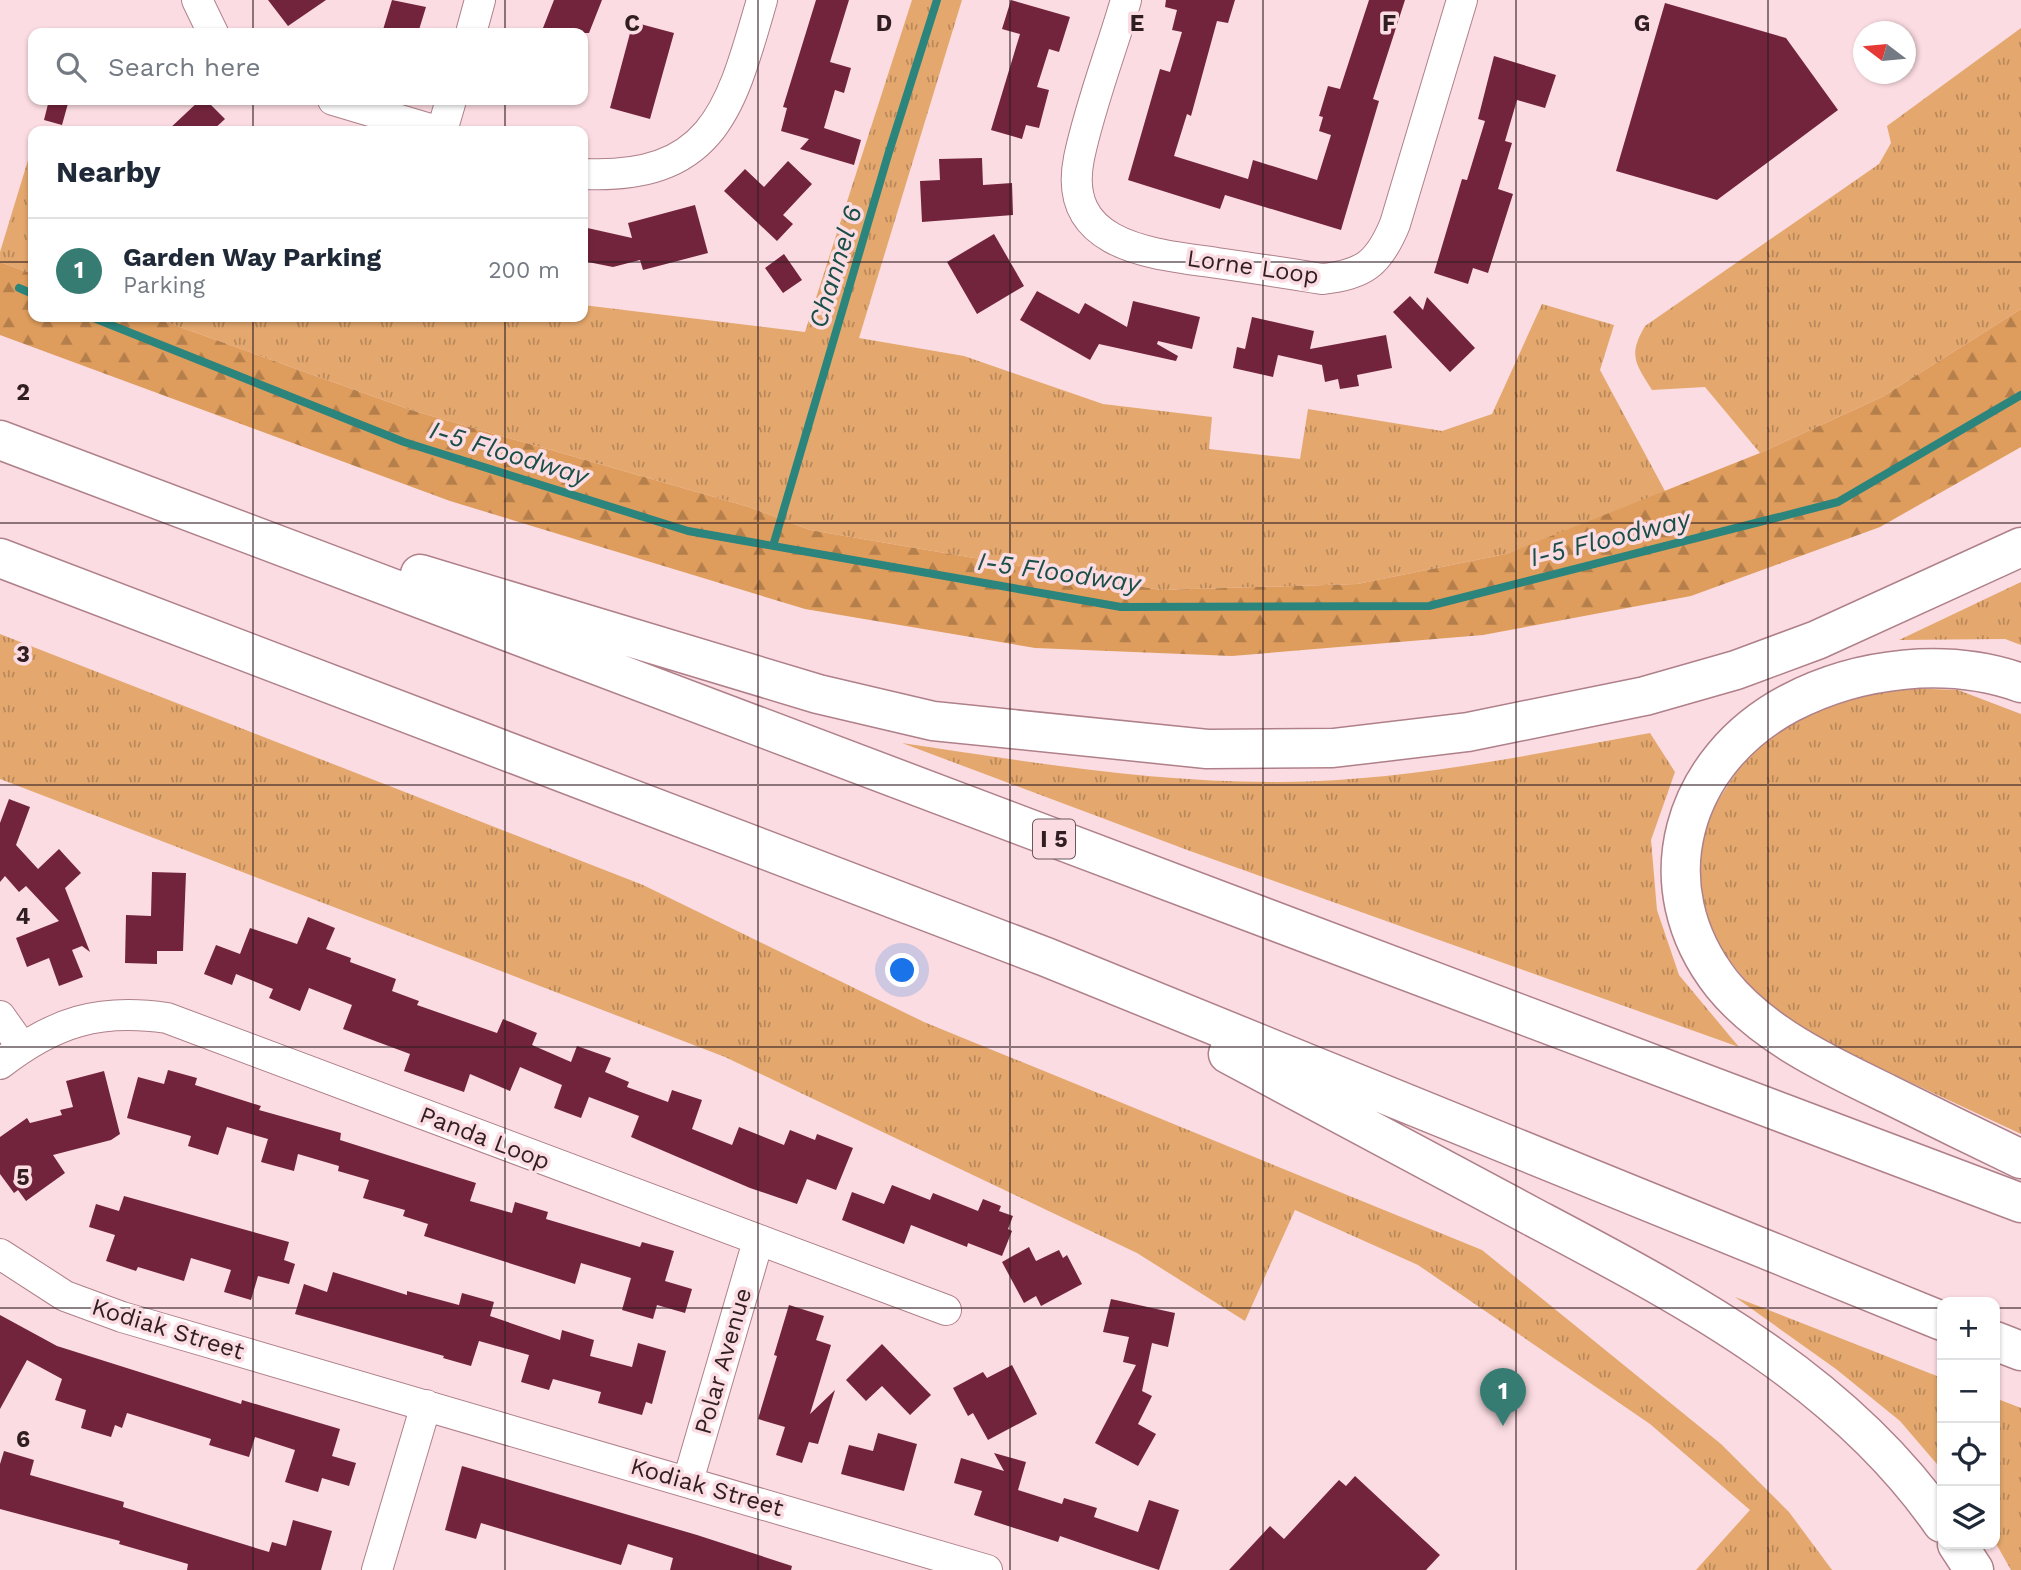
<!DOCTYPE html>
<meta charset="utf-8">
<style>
:root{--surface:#fff;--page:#f2f2f3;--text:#1f2937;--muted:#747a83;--line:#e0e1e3;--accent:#367c73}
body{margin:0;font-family:"Work Sans",sans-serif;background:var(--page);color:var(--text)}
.controls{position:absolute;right:21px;bottom:21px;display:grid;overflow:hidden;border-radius:14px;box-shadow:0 2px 5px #0004}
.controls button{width:63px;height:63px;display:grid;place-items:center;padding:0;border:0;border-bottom:2px solid var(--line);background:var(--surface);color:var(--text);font:35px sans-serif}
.compass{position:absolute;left:1853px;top:21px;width:63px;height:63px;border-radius:50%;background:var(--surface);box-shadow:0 2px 5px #0004;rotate:286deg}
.you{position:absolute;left:903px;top:971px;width:24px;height:24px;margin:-18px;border:5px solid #fff;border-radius:50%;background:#1a73e8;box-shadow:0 0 0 10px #1a73e833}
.badge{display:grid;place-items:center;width:46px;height:46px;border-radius:50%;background:var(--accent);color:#fff;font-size:23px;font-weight:700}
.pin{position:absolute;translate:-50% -58px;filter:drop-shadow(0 2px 4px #0008)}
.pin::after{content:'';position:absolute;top:37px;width:24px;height:21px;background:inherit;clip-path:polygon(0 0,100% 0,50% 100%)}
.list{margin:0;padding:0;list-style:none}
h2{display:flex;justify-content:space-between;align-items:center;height:91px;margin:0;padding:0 28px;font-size:30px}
h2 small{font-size:23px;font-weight:400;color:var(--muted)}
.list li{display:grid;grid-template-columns:46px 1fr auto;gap:21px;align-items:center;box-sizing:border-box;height:105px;padding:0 28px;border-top:2px solid var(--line)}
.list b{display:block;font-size:26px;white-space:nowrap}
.list p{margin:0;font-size:23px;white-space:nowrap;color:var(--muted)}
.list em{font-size:23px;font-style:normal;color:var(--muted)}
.icon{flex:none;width:38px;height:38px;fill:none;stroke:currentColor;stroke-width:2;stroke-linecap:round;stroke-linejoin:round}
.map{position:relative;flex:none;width:2021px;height:1570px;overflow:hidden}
.search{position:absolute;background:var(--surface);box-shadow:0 2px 5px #0004;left:28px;top:28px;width:560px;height:77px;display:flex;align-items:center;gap:18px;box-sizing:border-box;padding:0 24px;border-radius:14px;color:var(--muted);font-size:26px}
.panel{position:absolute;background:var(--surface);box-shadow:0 2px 5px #0004;left:28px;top:126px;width:560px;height:196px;border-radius:14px}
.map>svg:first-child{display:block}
</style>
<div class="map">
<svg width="2021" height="1570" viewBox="0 0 2021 1570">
<defs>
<pattern id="grass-tufts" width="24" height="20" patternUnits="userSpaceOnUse" patternTransform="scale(1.75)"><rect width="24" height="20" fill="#e4a86e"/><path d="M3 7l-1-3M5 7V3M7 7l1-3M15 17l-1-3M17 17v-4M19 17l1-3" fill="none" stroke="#b9885a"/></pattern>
<pattern id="forest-firs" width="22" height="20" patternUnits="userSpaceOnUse" patternTransform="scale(1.75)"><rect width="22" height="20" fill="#df9d5d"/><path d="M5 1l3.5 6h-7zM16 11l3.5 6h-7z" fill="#b57f4c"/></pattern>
</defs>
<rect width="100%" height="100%" fill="#fbdce2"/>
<!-- grass -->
<path fill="url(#grass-tufts)" d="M912 0H962L859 338 964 356 1103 404 1212 417 1209 449 1300 459 1308 409 1442 431 1492 414 1542 304 1614 325 1600 370 1666 493 1506 554 1357 584 1161 590 810 530 749 507 411 410 152 317H583V305L805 332Z
M2021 28V309L1882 397 1760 453 1705 387 1652 390C1635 363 1628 355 1645 326L1879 164 1891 143 1887 126Z
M32 147H33V274L0 262V252Z
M2021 582V645L2005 639 1899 640Z
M0 634 643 885 924 1022 1482 1250 1721 1444 1789 1512 1832 1570H1696L1750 1510 1650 1424 1418 1265 1295 1210 1245 1321 1137 1253 725 1057 0 779Z
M1905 688 1958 690 2021 714V1134L1803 1032 1751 987 1712 939 1701 901 1698 857 1710 813 1737 771 1773 732 1838 700Z
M1650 733 1675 772 1651 840 1657 910 1679 975 1739 1047 1190 851 902 743C1028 762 1154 783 1282 782 1407 781 1528 755 1650 733Z
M1735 1297 1942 1378V1470L1900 1421 1836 1369Z
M1995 1398 2021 1408V1570H2011L1995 1542Z"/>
<!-- forest -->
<path fill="url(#forest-firs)" d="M0 262 33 274V317H152L411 410 749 507 810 530 1161 590 1357 584 1506 554 1760 453 1882 397 2021 309V447L1880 527 1691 596 1483 635 1232 656 1035 648 805 609 450 501 0 335Z"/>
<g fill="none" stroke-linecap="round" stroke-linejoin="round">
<!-- stream -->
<path stroke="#2b857c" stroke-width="8" d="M19 288 33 294
M91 317 404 442 688 531 1121 607 1429 606 1838 502 2021 395
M773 546 888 155 937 0"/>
</g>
<!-- building -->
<path fill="#73243d" d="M268 0H326L288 26Z
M392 0 426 7 418 33H382Z
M554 0H602L589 33H541Z
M816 0H849L830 62 851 68 844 93 835 90 824 128 861 140 854 165 800 149 809 139 781 131 787 108 783 107Z
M1011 0 1070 17 1059 52 1049 49 1037 87 1049 90 1039 128 1026 125 1022 139 991 130 1020 34 1002 29Z
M1166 0H1235L1228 23 1217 21 1191 116 1187 114 1174 156 1248 179 1253 160 1317 180 1331 135 1319 131 1323 117 1319 116 1328 86 1340 89 1369 0H1405L1373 99 1379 101 1341 230 1225 195 1220 209 1128 180 1160 69 1170 72 1182 32 1172 30 1177 10 1165 7Z
M1665 3 1786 38 1838 110 1717 200 1616 171Z
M633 22 674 33 650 119 610 108Z
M1494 56 1556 75 1545 108 1517 100 1505 141 1512 143 1498 189 1513 194 1488 273 1473 268 1468 284 1434 273 1462 179 1467 180 1485 121 1478 119Z
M49 100H69L62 125 44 120Z
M200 100H206L225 119 212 131H167Z
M982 158 983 185 1012 183 1013 215 922 222 920 181 940 180 939 159Z
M788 161 812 184 783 215 793 224 777 241 724 191 745 169 764 187Z
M695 205 708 253 643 270 640 260 613 267 583 261V227L632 238 628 223Z
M994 234 1024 286 977 314 947 262Z
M784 254 802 280 783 293 765 268Z
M1037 291 1079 314 1085 303 1127 327 1133 301 1200 317 1192 349 1158 341 1157 344 1178 356 1176 361 1099 344 1090 360 1020 320Z
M1410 296 1423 310 1427 297 1475 348 1450 372 1393 312Z
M1252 317 1314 331 1310 349 1386 335 1392 368 1357 375 1359 386 1340 389 1338 379 1325 382 1322 365 1278 355 1273 377 1233 368 1237 347 1245 349Z
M9 799 30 807 16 845 38 869 59 849 81 873 65 888 90 952 82 946 72 950 83 977 59 986 49 958 27 967 16 938 59 921 26 886 19 892 5 876 0 882V823Z
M152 872 186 873 183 951H157V964L125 963 126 915 151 916Z
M308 917 335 928 326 949 351 958 350 962 396 979 392 991 419 1001 417 1005 497 1033 503 1019 537 1033 532 1045 571 1062 577 1046 611 1058 605 1072 629 1082 627 1087 668 1102 672 1090 702 1100 692 1129 732 1145 739 1127 784 1145 790 1130 815 1140 817 1134 853 1148 836 1190 807 1179 797 1204 750 1188 631 1137 639 1116 589 1097 581 1118 554 1108 562 1085 520 1067 510 1091 470 1074 464 1092 404 1071 410 1054 343 1029 352 1005 309 988 300 1011 269 998 273 989 236 974 232 985 204 974 216 945 240 954 250 928 297 944Z
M168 1070 197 1078 195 1085 261 1106 259 1110 341 1133 340 1140 476 1183 470 1201 512 1213 515 1202 548 1212 546 1219 640 1247 642 1242 674 1251 665 1281 692 1289 685 1313 657 1305 653 1319 622 1310 631 1278 581 1263 575 1284 424 1236 428 1224 403 1216 405 1210 363 1198 369 1180 338 1171 339 1166 298 1154 294 1171 261 1162 268 1139 227 1127 218 1155 188 1146 191 1136 127 1118 138 1077 164 1084Z
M104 1071 120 1134 111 1140 53 1155 65 1173 26 1201 18 1190 14 1193 0 1174V1137L27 1118 30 1123 62 1115 60 1110 73 1107 66 1081Z
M892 1185 930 1200 933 1193 978 1211 983 1199 1001 1206 999 1211 1013 1216 1008 1229 1012 1231 1002 1256 968 1243 967 1247 911 1225 904 1244 842 1220 852 1192 884 1204Z
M124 1196 289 1242 284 1260 295 1264 289 1284 258 1276 251 1300 224 1292 231 1270 191 1258 184 1281 138 1267 136 1271 106 1261 115 1235 89 1227 96 1204 119 1211Z
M1029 1247 1036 1261 1059 1250 1063 1258 1067 1255 1082 1284 1041 1306 1036 1296 1024 1303 1002 1262Z
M333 1272 407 1295V1291L459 1305 462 1293 494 1302 490 1316 560 1340 562 1330 594 1340 590 1356 632 1367 638 1343 666 1351 652 1404 646 1402 642 1415 598 1403 601 1392 553 1379 549 1390 521 1382 529 1355 479 1341 471 1366 443 1358 444 1356 295 1314 304 1284 327 1292Z
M1111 1299 1175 1313 1168 1347 1152 1343 1142 1391 1152 1396 1138 1424 1156 1434 1138 1466 1095 1443 1136 1365 1123 1362 1129 1337 1103 1332Z
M789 1305 824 1316 816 1340 831 1345 810 1414 835 1390 818 1444 809 1442 802 1463 776 1455 785 1427 758 1419 777 1356 774 1355Z
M0 1315 57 1346 241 1404 242 1400 340 1429 332 1456 356 1463 349 1486 322 1478 318 1492 285 1482 295 1450 255 1437 249 1457 209 1445 211 1439 127 1413 122 1428 115 1425 111 1437 81 1428 86 1410 55 1400 62 1379 27 1360 0 1409Z
M882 1344 931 1395 910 1415 882 1386 866 1401 846 1380Z
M1012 1365 1037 1414 988 1440 973 1413 968 1416 953 1388 983 1372 987 1378Z
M878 1433 917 1444 904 1491 841 1474 849 1445 873 1451Z
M4 1451 34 1460 30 1475 124 1502 123 1507 269 1552 272 1542 286 1546 293 1520 332 1531 321 1570H187L188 1564 119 1544 120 1541 0 1509V1464Z
M994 1453 1026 1462 1018 1490 1062 1504 1064 1498 1097 1508 1094 1517 1138 1532 1149 1500 1179 1510 1159 1570 1060 1536 1058 1542 974 1515 982 1491 954 1483 961 1458 1004 1471Z
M462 1466 697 1535 792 1566 791 1570H670L673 1558 628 1544 621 1565 481 1523 476 1539 445 1530Z
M1355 1476 1440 1555 1426 1570H1229L1270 1526 1284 1539 1339 1480 1346 1486Z"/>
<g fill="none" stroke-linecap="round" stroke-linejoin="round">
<defs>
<path id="minor" d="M197 0 213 33
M1126 0C1111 52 1090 105 1079 158 1061 248 1154 254 1217 263 1252 268 1287 273 1322 279 1364 275 1379 263 1395 224L1462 0
M471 33 480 0
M333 100 437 131
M442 131 451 100
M583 174C715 180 731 107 762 0
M0 1016 22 1047
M0 1064C54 1022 99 1008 167 1018L946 1310
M0 1254 65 1296 122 1317 987 1570
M688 1481 758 1241
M377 1570 426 1405"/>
<path id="motorway" d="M0 440 2021 1203
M0 558 1046 957 1942 1321
M420 574 818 694 933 721 1207 749 1333 748 1468 732 1645 696 1736 670 1817 640 2021 547
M2021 683C1948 657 1859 667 1790 703 1682 760 1644 885 1722 984 1763 1035 1830 1066 1888 1094 1932 1116 1977 1138 2021 1159
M1228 1054C1329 1108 1430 1162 1531 1216 1684 1297 1840 1377 1942 1523
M1995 1341 2021 1351
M1957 1544 1974 1570"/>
</defs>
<!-- minor casing -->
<use href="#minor" stroke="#af808a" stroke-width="32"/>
<!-- motorway casing -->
<use href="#motorway" stroke="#af808a" stroke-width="41"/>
<!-- minor -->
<use href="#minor" stroke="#fff" stroke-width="30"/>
<!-- motorway -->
<use href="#motorway" stroke="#fff" stroke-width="38"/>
</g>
<!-- grid -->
<path fill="none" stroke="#301e22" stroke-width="2" stroke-opacity="0.55" d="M253 0V33M505 0V33M758 0V1570M1010 0V1570M1263 0V1570M1516 0V1570M1768 0V1570M253 100V131M505 100V131M0 262H33M583 262H2021M253 317V1570M505 317V1570M0 523H2021M0 785H2021M0 1047H2021M0 1308H1942M1995 1308H2021"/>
<g text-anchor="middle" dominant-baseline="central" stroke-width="7" stroke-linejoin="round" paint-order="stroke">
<!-- shield labels -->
<rect fill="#fbdce2" stroke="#6d575c" stroke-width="2" x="1033" y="819.5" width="42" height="39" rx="5"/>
<g font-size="23" font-weight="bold" fill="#301e22">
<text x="1054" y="839">I 5</text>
</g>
<!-- street labels -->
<g font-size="24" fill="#301e22" stroke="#fbdce2">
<text transform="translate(1253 267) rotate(8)">Lorne Loop</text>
<text transform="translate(485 1138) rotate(21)">Panda Loop</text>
<text transform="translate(168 1329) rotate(17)">Kodiak Street</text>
<text transform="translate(723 1361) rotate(-74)">Polar Avenue</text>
<text transform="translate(707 1487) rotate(16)">Kodiak Street</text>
</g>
<!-- water labels -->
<g font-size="26" font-style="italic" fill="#194f48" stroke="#fbdce2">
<text transform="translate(835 267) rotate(-73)">Channel 6</text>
<text transform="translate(509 453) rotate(17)">I-5 Floodway</text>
<text transform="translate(1610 538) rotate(-14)">I-5 Floodway</text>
<text transform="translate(1059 572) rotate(8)">I-5 Floodway</text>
</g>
</g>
<g font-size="23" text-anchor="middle" font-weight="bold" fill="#301e22" stroke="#fbdce2" stroke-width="7" stroke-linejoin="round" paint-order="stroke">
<text x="632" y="31">C</text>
<text x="884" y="31">D</text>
<text x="1137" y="31">E</text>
<text x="1389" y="31">F</text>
<text x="1642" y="31">G</text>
<text x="23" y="400">2</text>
<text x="23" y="662">3</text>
<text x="23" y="924">4</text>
<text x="23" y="1185">5</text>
<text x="23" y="1447">6</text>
</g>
</svg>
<div class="controls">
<button>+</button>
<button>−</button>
<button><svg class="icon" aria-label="locate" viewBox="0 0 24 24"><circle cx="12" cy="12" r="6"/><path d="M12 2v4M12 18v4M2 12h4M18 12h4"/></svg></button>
<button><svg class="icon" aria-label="layers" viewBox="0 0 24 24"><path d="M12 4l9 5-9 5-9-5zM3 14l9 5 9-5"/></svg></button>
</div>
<svg class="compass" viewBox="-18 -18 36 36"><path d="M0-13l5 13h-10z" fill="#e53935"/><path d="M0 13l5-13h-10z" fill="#747a83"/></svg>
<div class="you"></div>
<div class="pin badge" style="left:1503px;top:1426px">1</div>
<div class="search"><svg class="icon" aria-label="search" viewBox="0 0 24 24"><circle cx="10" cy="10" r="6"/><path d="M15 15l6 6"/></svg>Search here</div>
<section class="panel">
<h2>Nearby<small></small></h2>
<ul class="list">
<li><span class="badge">1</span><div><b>Garden Way Parking</b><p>Parking</p></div><em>200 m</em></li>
</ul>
</section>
</div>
